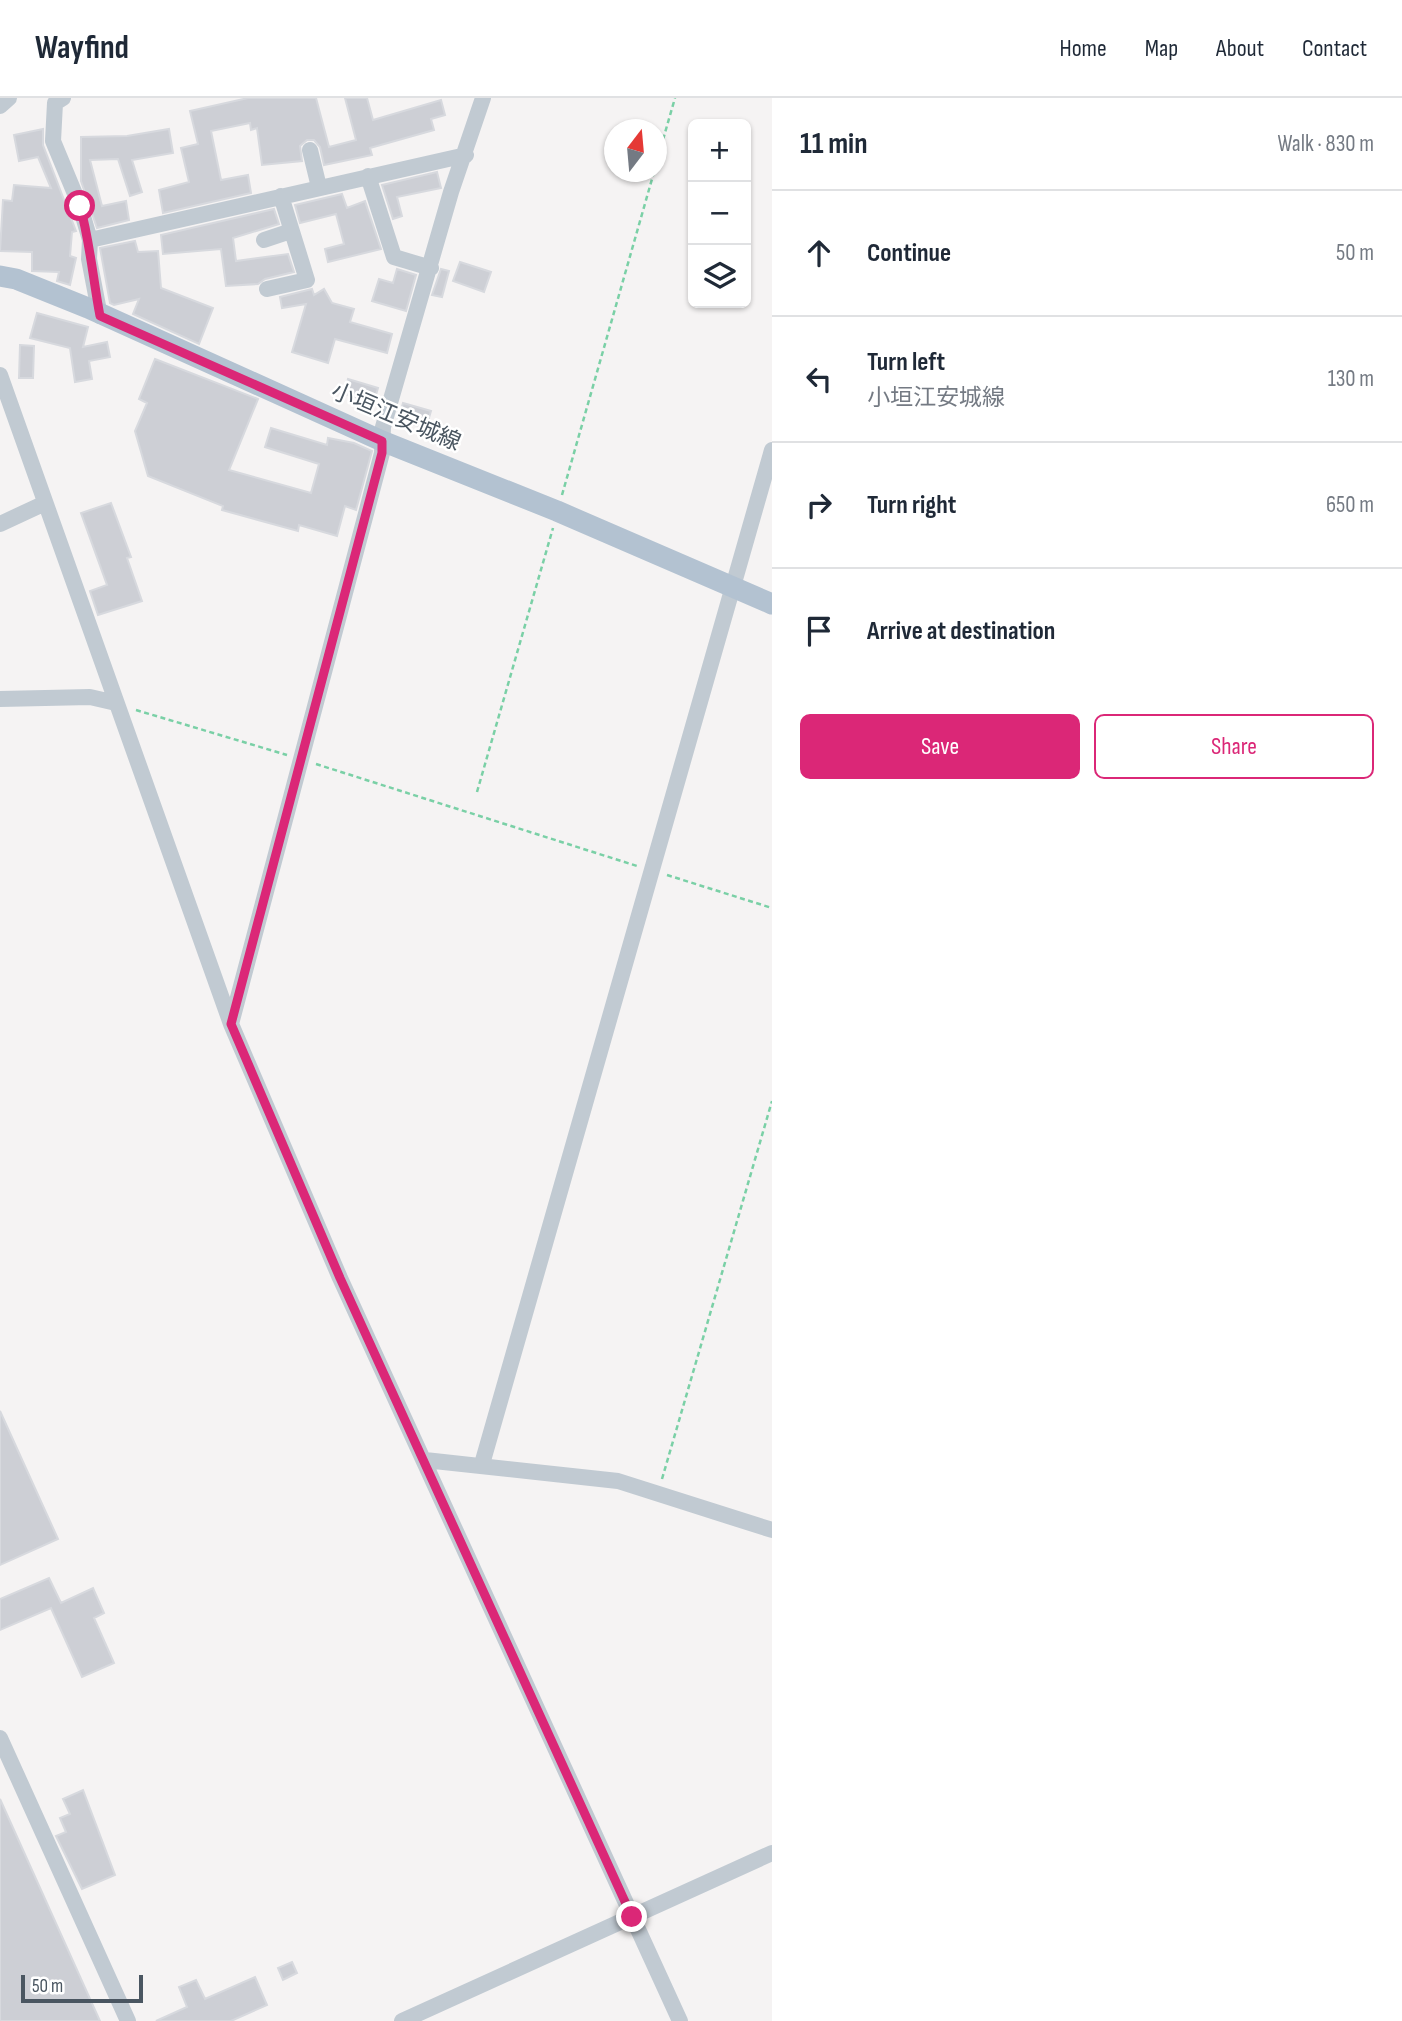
<!DOCTYPE html>
<meta charset="utf-8">
<style>
:root{--surface:#fff;--page:#f6f6f7;--text:#1f2937;--muted:#747a83;--line:#e0e1e3;--accent:#db2777}
body{margin:0;font-family:"Sofia Sans Condensed","Noto Sans JP",sans-serif;background:var(--page);color:var(--text)}
.controls{position:absolute;right:21px;top:21px;display:grid;overflow:hidden;border-radius:10px;box-shadow:0 2px 5px #0004}
.controls button{width:63px;height:63px;display:grid;place-items:center;padding:0;border:0;border-bottom:2px solid var(--line);background:var(--surface);color:var(--text);font:35px sans-serif}
.compass{position:absolute;left:604px;top:21px;width:63px;height:63px;border-radius:50%;background:var(--surface);box-shadow:0 2px 5px #0004;rotate:16deg}
.scale{position:absolute;left:21px;bottom:18px;width:122px;box-sizing:border-box;padding-left:7px;border:4px solid #4a5661;border-top:0;font-size:19px;line-height:24px;white-space:nowrap;color:#4a5661;-webkit-text-stroke:5px #fff;paint-order:stroke}
.stop{position:absolute;width:21px;height:21px;margin:-16px;border:5px solid #db2777;border-radius:50%;background:#fff}
.stop.end{background:#db2777;border-color:#fff;box-shadow:0 2px 7px #0008}
.list{margin:0;padding:0;list-style:none}
h2{display:flex;justify-content:space-between;align-items:center;height:91px;margin:0;padding:0 28px;font-size:30px}
h2 small{font-size:23px;font-weight:400;color:var(--muted)}
.list li{display:grid;grid-template-columns:46px 1fr auto;gap:21px;align-items:center;box-sizing:border-box;height:126px;padding:0 28px;border-top:2px solid var(--line)}
.list b{display:block;font-size:26px;white-space:nowrap}
.list p{margin:0;font-size:23px;white-space:nowrap;color:var(--muted)}
.list em{font-size:23px;font-style:normal;color:var(--muted)}
.actions{display:flex;gap:14px;padding:21px 28px}
.actions a{flex:1;padding:16px 0;border:2px solid var(--accent);border-radius:10px;text-align:center;font-size:24px;color:var(--accent)}
.actions .main{background:var(--accent);color:#fff}
.icon{flex:none;width:38px;height:38px;fill:none;stroke:currentColor;stroke-width:2;stroke-linecap:round;stroke-linejoin:round}
.map{position:relative;flex:none;width:772px;height:1923px;overflow:hidden}
header{display:flex;align-items:center;gap:42px;box-sizing:border-box;height:98px;padding:0 35px;background:var(--surface);border-bottom:2px solid var(--line)}
header strong{font-size:33px}
nav{display:flex;gap:38px;margin-inline-start:auto;font-size:24px}
main{display:flex}
aside{flex:1;background:var(--surface)}
.map>svg:first-child{display:block}
</style>
<header>
<strong>Wayfind</strong>
<nav><a>Home</a><a>Map</a><a>About</a><a>Contact</a></nav>
</header>
<main>
<div class="map">
<svg width="772" height="1923" viewBox="0 0 772 1923">
<rect width="100%" height="100%" fill="#f5f3f3"/>
<!-- building -->
<path fill="#cdcfd5" stroke="#d7d9de" stroke-width="2" d="M248 0H316L329 49 356 42 345 0H367L373 22 441 2 445 17 431 21 434 32 370 50 372 57 324 67 320 49 314 42H307L300 48 302 63 262 67 257 30 251 32 250 25 211 33 221 82 248 77 251 95 163 115 159 92 189 84 181 50 198 46 190 13Z
M43 31V47L76 133 72 134 70 158 76 160 70 187 57 183 59 174 32 173V154L0 153 3 102 12 103 14 87 51 90 38 59 19 63 14 37Z
M169 31 173 55 132 62 142 94 130 98 118 61 90 62 102 108 126 103 129 122 97 130 81 83V39L127 38Z
M437 74 441 90 397 99 402 118 393 121 382 87Z
M342 96 347 110 365 103 381 151 328 164 325 151 344 146 336 116 300 125 295 107Z
M274 111 279 126 233 140 236 163 288 156 294 174 265 181 258 186 226 188 221 151 163 156 161 137Z
M135 143 138 154 158 153 161 190 213 210 199 246 133 216 139 201 114 207 110 205 100 150Z
M460 164 491 174 484 194 453 183Z
M397 171 416 177 406 213 372 203 379 181 393 185Z
M441 171 449 173 442 199 432 197Z
M312 191 314 197 324 191 332 205 354 211 350 224 392 236 387 255 335 241 328 265 292 254 306 206 282 210 280 199Z
M37 215 88 229 83 249 107 244 110 259 89 263 92 281 75 284 70 250 30 240Z
M20 247 34 248 33 280H19Z
M155 261 258 301 229 372 311 395 319 366 265 349 271 330 327 347 328 340 354 345 372 353 356 412 345 408 337 438 299 427 298 433 222 412 223 408 148 378 135 333 147 305 139 301Z
M348 281 378 290 374 304 344 296Z
M403 305 431 313 426 330 398 322Z
M111 405 131 459 127 460 142 503 98 517 90 493 107 487 81 415Z
M0 1313 58 1441 0 1467Z
M49 1480 61 1505 93 1490 104 1515 94 1520 114 1565 82 1579 51 1510 0 1532V1501Z
M83 1692 115 1777 82 1791 56 1738 66 1734 60 1720 70 1716 63 1701Z
M0 1701 100 1923H0Z
M292 1864 297 1875 283 1882 278 1870Z
M255 1879 267 1907 231 1923H156L187 1909 179 1889 196 1882 205 1901Z"/>
<g fill="none" stroke-linecap="round" stroke-linejoin="round">
<!-- path -->
<path stroke="#7ad0a6" stroke-width="2.5" stroke-dasharray="5 3.5" stroke-linecap="butt" d="M656 66 675 0
M562 397 654 74
M136 612 287 657
M316 666 637 768
M477 694 553 430
M667 777 772 810
M662 1381 772 1003"/>
<!-- minor -->
<path stroke="#c1cad2" stroke-width="16" d="M63 0 55 5 53 43 80 108 90 142 89 161 100 218
M0 8 9 0
M310 52 319 89
M368 78 394 159 431 170
M90 142 466 57
M264 142 291 133
M267 191 307 182 281 98
M0 277 231 926 340 1180 680 1923
M0 426 43 406
M0 601 90 599 116 605
M231 926 382 355 383 329 451 94 483 0
M425 1362 618 1383 772 1432
M482 1366 772 352
M0 1640 128 1923
M402 1923 772 1755"/>
<!-- major -->
<path stroke="#b3c2d1" stroke-width="21" d="M0 178 16 181 88 210 382 343 557 413 772 506"/>
</g>
<g fill="none" stroke-linecap="round" stroke-linejoin="round">
<!-- route -->
<path stroke="#db2777" stroke-width="9" d="M80 108C90 144 93 181 100 218L382 343V355L231 926 340 1180 632 1819"/>
</g>
<g text-anchor="middle" dominant-baseline="central" stroke-width="5" stroke-linejoin="round" paint-order="stroke">
<!-- street labels -->
<g font-size="23" fill="#4a5661" stroke="#fff">
<text transform="translate(396 319) rotate(23)">小垣江安城線</text>
</g>
</g>
</svg>
<div class="controls">
<button>+</button>
<button>−</button>
<button><svg class="icon" aria-label="layers" viewBox="0 0 24 24"><path d="M12 4l9 5-9 5-9-5zM3 14l9 5 9-5"/></svg></button>
</div>
<svg class="compass" viewBox="-18 -18 36 36"><path d="M0-13l5 13h-10z" fill="#e53935"/><path d="M0 13l5-13h-10z" fill="#747a83"/></svg>
<div class="scale">50 m</div>
<div class="stop" style="left:80px;top:108px"></div>
<div class="stop end" style="left:632px;top:1819px"></div>
</div>
<aside>
<h2>11 min<small>Walk · 830 m</small></h2>
<ul class="list">
<li><svg class="icon" aria-label="ahead" viewBox="0 0 24 24"><path d="M12 20V5M6 11l6-6 6 6"/></svg><div><b>Continue</b></div><em>50 m</em></li>
<li><svg class="icon" aria-label="left" viewBox="0 0 24 24"><path d="M17 20v-9H6M10 6l-5 5 5 5"/></svg><div><b>Turn left</b><p>小垣江安城線</p></div><em>130 m</em></li>
<li><svg class="icon" aria-label="right" viewBox="0 0 24 24"><path d="M7 20v-9h11M14 6l5 5-5 5"/></svg><div><b>Turn right</b></div><em>650 m</em></li>
<li><svg class="icon" aria-label="arrive" viewBox="0 0 24 24"><path d="M6 21V4h12l-3 4 3 4H6"/></svg><div><b>Arrive at destination</b></div></li>
</ul>
<div class="actions"><a class="main">Save</a><a>Share</a></div>
</aside>
</main>
